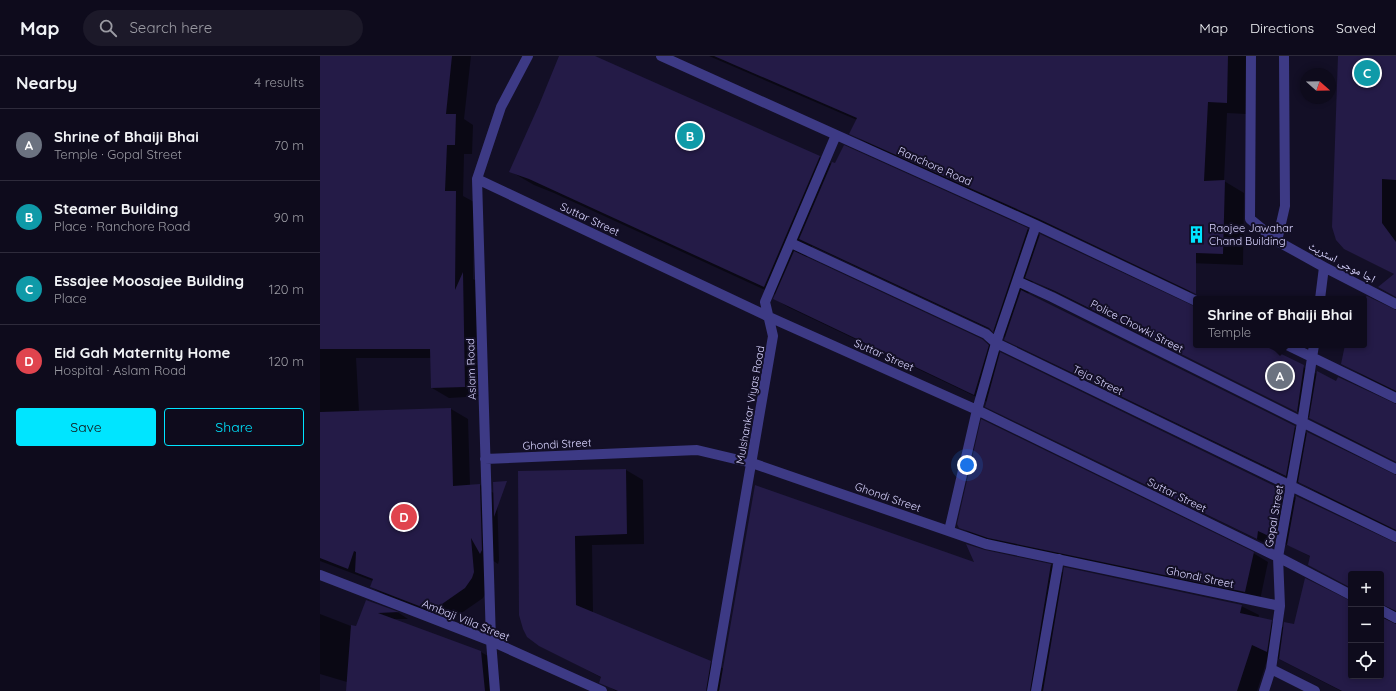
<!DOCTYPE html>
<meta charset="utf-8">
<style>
:root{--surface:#0e0b1c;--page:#1c1929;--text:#f1f3f6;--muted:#9b9ba3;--line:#2e2b3b;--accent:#00e5ff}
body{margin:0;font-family:Quicksand,"Noto Naskh Arabic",sans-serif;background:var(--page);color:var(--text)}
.controls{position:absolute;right:12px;bottom:12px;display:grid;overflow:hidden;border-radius:4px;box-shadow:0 2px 6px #0003}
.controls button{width:36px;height:36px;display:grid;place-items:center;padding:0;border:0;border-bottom:1px solid var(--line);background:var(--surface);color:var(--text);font:20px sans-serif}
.compass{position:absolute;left:980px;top:12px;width:36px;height:36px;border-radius:50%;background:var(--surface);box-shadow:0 2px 6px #0003;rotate:110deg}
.you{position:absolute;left:647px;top:409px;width:14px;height:14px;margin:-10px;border:3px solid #fff;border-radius:50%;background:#1a73e8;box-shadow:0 0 0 6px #1a73e833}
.badge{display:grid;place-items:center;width:26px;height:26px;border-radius:50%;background:var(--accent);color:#fff;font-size:13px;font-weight:700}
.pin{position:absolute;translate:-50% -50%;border:2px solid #fff;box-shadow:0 1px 4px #0006}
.popup{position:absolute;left:873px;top:240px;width:174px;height:52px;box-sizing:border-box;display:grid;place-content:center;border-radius:4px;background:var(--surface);filter:drop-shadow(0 1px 3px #0005);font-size:13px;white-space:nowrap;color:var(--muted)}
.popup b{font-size:15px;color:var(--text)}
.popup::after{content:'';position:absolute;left:50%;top:100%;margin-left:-8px;border:8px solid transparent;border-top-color:var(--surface)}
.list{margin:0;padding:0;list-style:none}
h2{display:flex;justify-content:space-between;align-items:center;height:52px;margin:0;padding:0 16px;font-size:17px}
h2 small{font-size:13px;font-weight:400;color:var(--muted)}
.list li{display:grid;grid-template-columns:26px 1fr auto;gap:12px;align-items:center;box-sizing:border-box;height:72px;padding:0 16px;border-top:1px solid var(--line)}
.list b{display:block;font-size:15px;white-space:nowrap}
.list p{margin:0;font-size:13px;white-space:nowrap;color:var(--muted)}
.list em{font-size:13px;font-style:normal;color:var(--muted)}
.actions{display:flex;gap:8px;padding:12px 16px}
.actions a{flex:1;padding:9px 0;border:1px solid var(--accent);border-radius:4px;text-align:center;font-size:14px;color:var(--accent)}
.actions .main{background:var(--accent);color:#111}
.icon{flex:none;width:22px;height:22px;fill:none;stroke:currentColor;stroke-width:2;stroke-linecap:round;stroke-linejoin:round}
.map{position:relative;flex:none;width:1076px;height:635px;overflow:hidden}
header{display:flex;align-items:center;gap:24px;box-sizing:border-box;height:56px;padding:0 20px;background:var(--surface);border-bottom:1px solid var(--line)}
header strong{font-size:19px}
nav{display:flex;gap:22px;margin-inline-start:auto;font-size:14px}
.search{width:280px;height:36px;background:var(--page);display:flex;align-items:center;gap:10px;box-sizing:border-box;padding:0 14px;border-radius:22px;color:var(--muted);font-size:15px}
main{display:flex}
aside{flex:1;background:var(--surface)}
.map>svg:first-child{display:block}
</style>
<header>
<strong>Map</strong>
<div class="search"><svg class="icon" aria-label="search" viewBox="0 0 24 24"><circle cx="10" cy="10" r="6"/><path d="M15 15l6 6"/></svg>Search here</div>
<nav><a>Map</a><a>Directions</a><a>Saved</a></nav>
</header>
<main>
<aside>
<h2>Nearby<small>4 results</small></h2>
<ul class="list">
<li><span class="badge" style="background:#6b7280">A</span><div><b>Shrine of Bhaiji Bhai</b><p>Temple · Gopal Street</p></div><em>70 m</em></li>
<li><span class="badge" style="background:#0f9aa8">B</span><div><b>Steamer Building</b><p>Place · Ranchore Road</p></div><em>90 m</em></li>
<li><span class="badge" style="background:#0f9aa8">C</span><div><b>Essajee Moosajee Building</b><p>Place</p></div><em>120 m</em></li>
<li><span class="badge" style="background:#e0444e">D</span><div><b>Eid Gah Maternity Home</b><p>Hospital · Aslam Road</p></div><em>120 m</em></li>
</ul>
<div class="actions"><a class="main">Save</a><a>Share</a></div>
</aside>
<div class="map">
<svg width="1076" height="635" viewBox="0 0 1076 635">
<rect width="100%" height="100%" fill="#130f26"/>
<!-- shadow -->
<path fill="#0007" d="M0 0H151L144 63 153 69 152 98H144L143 140 154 146 153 223 160 227 162 340 129 342 112 332 111 302H36L39 356 131 353 148 363 150 430 160 429 177 439 179 504 178 508 169 502 171 526 163 542 130 565 69 541 51 531 53 525 0 505Z
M240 0H273L499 101 512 108 707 173 876 259V289H939L997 318 1076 349V406L1011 374 991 362 713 225 708 238 988 378 1076 420V475L1000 438 979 426V427L698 291 680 278 492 190 486 202 662 284 676 293 682 298 963 435 976 442 1076 488V563L1075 566 1076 569V635H1021L949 598 937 635H389L382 631 385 635H296L281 626 282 622 220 589 199 416 306 414 323 424 324 488 272 489 273 557 390 606 404 613 655 508 664 495 731 509 744 517 921 550 939 559 938 562 951 565 964 572 975 569 1031 546V620H1061V518H1031V532L989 509 991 501 969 489V490L953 482 951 490 680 358 667 346 468 251 455 243 456 239 234 137 214 129 190 115 220 50Z
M389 0H928L926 58 907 57 904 125 924 137 923 209 869 207 870 236 740 174 550 89 530 77 537 64Z
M1019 0H1076V241L1074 218 1025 192Z
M1076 255V336L1042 319 1022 307 1026 289H1044Z
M640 471 933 497 948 506 940 544 684 490 655 480Z
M46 545 79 557 88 563H72L161 596 173 603 176 635H27V626L0 618V558L36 572Z"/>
<!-- building -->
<path fill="#241b47" d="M0 0H132L126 58H136L135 89H127L125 135H136L135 234 143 216 145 331 111 332 110 293H0Z
M239 0H275L500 100 444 231 209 123 189 116 219 49Z
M394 0H908L907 47 888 46 884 125 905 124 903 198 876 197V238L719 163 529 78 537 62Z
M1018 0H1076V124L1062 123V167L1076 186V241L1058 231 1074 218 1024 193 1016 184 1012 171Z
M524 89 708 172 673 276 669 272 479 183 512 106 515 107Z
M720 178 876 251V289H943L984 309 977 356 735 235 705 222Z
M474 195 662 283 669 289 654 339 453 243Z
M701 234 975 370 966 420 684 284Z
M1047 240 1076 254V335L1021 308 1025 289H1044L1043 243Z
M680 296 963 434 955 483 938 475 937 483 665 351Z
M997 315 1016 325 1018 321 1076 348V406L989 362Z
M131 352 133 430 160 428 162 494 160 498 151 482 154 516 152 522 145 532 112 555 50 531 53 523 35 516 36 496 34 495 28 513 0 502V356Z
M661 363 934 496 925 536 668 482 639 472 637 468Z
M987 376 1076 419V474L978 426Z
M306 413 307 478 255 480 256 549 391 605 386 635H298L279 627 281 621 219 590 207 581 203 573 199 559 198 415Z
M187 425 174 461 173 426Z
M435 429 654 506 646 488 665 494 731 508 710 635H399Z
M976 440 1076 487V555L1061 548V518H1031V532L988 509 990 500 967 489Z
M744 511 922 549 920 557 952 564 947 596 932 589 917 635H723Z
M985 522 1031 545V620H1061V561L1076 568V635H1022L959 603 964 566 974 568Z
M46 544 79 556 58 557 161 595 165 635H26L31 569 36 570Z"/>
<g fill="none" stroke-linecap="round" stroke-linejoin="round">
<!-- minor -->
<path stroke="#3d3a85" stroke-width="10" d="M341 0 716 169 876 245
M931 0 930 163 957 185 1004 211 1076 248
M157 123 447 260 657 354 958 501 1031 539
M957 185 965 150 964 0
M471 187 666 278 676 287 1076 481
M697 225 732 241 1076 413
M1000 243 1004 211
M967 289 1076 342
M165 403 377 394 432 407 666 488 960 550
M629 475 657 354 676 287 716 169
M0 519 171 585 282 635
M1061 554 1076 562
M951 613 995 635
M175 635 171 585 157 123 181 51 208 0
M392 635 453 280 445 246 516 79
M716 635 739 503
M944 635 951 613 960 550 958 501 982 367 994 289"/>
</g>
<!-- icons -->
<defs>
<symbol id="building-bare" viewBox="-9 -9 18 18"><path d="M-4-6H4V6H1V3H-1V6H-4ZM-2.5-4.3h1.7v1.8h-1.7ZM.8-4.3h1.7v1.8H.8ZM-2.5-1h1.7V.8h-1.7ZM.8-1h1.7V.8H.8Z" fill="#00e5ff" stroke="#130f26" stroke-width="2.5" paint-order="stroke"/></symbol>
</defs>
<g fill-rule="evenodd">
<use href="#building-bare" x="864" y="166" width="25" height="25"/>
</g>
<g text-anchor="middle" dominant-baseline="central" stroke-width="4" stroke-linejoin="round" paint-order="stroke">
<!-- street labels -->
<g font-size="11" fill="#d9d4ff" stroke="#130f26">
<text transform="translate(615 110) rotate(24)">Ranchore Road</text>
<text transform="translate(270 163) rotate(25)">Suttar Street</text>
<text transform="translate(1022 206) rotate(28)">اجا موجی اسٹریٹ</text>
<text transform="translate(817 270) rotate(27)">Police Chowki Street</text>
<text transform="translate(564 299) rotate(24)">Suttar Street</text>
<text transform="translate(151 313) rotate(-92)">Aslam Road</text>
<text transform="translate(778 324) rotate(26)">Teja Street</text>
<text transform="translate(430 349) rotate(-80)">Mulshankar Viyas Road</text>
<text transform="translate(237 388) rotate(-3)">Ghondi Street</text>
<text transform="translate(857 439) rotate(26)">Suttar Street</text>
<text transform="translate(568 441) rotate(19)">Ghondi Street</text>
<text transform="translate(954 460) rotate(-80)">Gopal Street</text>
<text transform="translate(880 521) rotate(12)">Ghondi Street</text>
<text transform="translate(146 564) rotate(22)">Ambaji Villa Street</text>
</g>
<!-- poi labels -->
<g font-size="11" fill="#d9d4ff" stroke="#130f26" text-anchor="start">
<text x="889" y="172">Raojee Jawahar<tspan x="889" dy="13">Chand Building</tspan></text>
</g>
</g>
</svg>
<div class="controls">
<button>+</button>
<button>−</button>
<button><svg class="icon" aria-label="locate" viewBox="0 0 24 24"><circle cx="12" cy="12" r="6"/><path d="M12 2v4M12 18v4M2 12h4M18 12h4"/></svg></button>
</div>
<svg class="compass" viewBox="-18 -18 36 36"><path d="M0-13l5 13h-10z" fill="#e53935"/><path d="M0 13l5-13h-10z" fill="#9b9ba3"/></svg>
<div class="you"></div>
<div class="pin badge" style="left:960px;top:320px;background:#6b7280">A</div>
<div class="popup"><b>Shrine of Bhaiji Bhai</b>Temple</div>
<div class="pin badge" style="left:370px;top:80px;background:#0f9aa8">B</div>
<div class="pin badge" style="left:1047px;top:17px;background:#0f9aa8">C</div>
<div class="pin badge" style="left:84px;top:461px;background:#e0444e">D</div>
</div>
</main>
